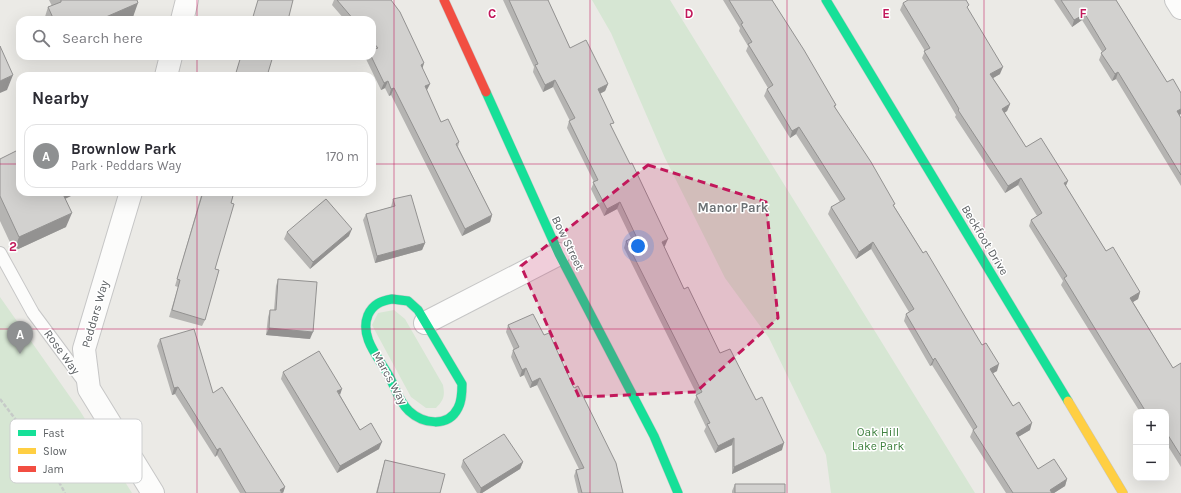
<!DOCTYPE html>
<meta charset="utf-8">
<style>
:root{--surface:#fff;--page:#f2f2f3;--text:#2b2b33;--muted:#7c7c81;--line:#e1e1e2;--accent:#8e9091}
body{margin:0;font-family:Karla,sans-serif;background:var(--page);color:var(--text)}
.controls{position:absolute;right:12px;bottom:12px;display:grid;overflow:hidden;border-radius:8px;box-shadow:0 4px 16px #0002}
.controls button{width:36px;height:36px;display:grid;place-items:center;padding:0;border:0;border-bottom:1px solid var(--line);background:var(--surface);color:var(--text);font:20px sans-serif}
.you{position:absolute;left:638px;top:246px;width:14px;height:14px;margin:-10px;border:3px solid #fff;border-radius:50%;background:#1a73e8;box-shadow:0 0 0 6px #1a73e833}
.badge{display:grid;place-items:center;width:26px;height:26px;border-radius:50%;background:var(--accent);color:#fff;font-size:13px;font-weight:700}
.pin{position:absolute;translate:-50% -33px;filter:drop-shadow(0 1px 2px #0008)}
.pin::after{content:'';position:absolute;top:21px;width:14px;height:12px;background:inherit;clip-path:polygon(0 0,100% 0,50% 100%)}
.list{margin:0;padding:0;list-style:none}
h2{display:flex;justify-content:space-between;align-items:center;height:52px;margin:0;padding:0 16px;font-size:17px}
h2 small{font-size:13px;font-weight:400;color:var(--muted)}
.list li{display:grid;grid-template-columns:26px 1fr auto;gap:12px;align-items:center;box-sizing:border-box;height:64px;margin:0 8px 8px;padding:0 8px;border:1px solid var(--line);border-radius:12px}
.list b{display:block;font-size:15px;white-space:nowrap}
.list p{margin:0;font-size:13px;white-space:nowrap;color:var(--muted)}
.list em{font-size:13px;font-style:normal;color:var(--muted)}
.icon{flex:none;width:22px;height:22px;fill:none;stroke:currentColor;stroke-width:2;stroke-linecap:round;stroke-linejoin:round}
.map{position:relative;flex:none;width:1181px;height:493px;overflow:hidden}
.search{position:absolute;background:var(--surface);box-shadow:0 4px 16px #0002;left:16px;top:16px;width:360px;height:44px;display:flex;align-items:center;gap:10px;box-sizing:border-box;padding:0 14px;border-radius:12px;color:var(--muted);font-size:15px}
.panel{position:absolute;background:var(--surface);box-shadow:0 4px 16px #0002;left:16px;top:72px;width:360px;height:124px;border-radius:12px}
.map>svg:first-child{display:block}
</style>
<div class="map">
<svg width="1181" height="493" viewBox="0 0 1181 493">
<rect width="100%" height="100%" fill="#ebeae6"/>
<!-- green -->
<path fill="#d6e6d3" d="M592 0H670L975 493H831L826 455 769 338 725 278 665 158 611 33Z
M0 297 80 411 132 493H0Z
M394 310 405 319 443 385C445 396 444 400 436 408H426L411 397 372 325 378 313Z"/>
<g fill="none" stroke-linecap="round" stroke-linejoin="round">
<defs>
<path id="lane" d="M0 253 33 313 85 383"/>
<path id="street" d="M1176 0 1181 8
M182 20 187 0
M166 76 171 56
M131 192 84 349 89 389 153 493
M425 323 559 254"/>
<path id="fast" d="M826 0 1068 401
M486 92 559 254 654 436 678 493
M392 299 408 301 418 310 462 384C462 392 462 401 458 408 448 428 423 424 409 411 399 402 395 387 389 376 379 358 359 337 368 315 373 304 381 301 392 299Z"/>
<path id="slow" d="M1068 401 1123 493"/>
<path id="jam" d="M444 0 486 92"/>
</defs>
<!-- lane casing -->
<use href="#lane" stroke="#c6c6c6" stroke-width="14"/>
<!-- street casing -->
<use href="#street" stroke="#c6c6c6" stroke-width="24"/>
<!-- fast casing -->
<use href="#fast" stroke="#c6c7c7" stroke-width="10"/>
<!-- slow casing -->
<use href="#slow" stroke="#c6c7c7" stroke-width="10"/>
<!-- jam casing -->
<use href="#jam" stroke="#c6c7c7" stroke-width="10"/>
<!-- path -->
<path stroke="#c6cac8" stroke-width="2.5" stroke-dasharray="4 2" stroke-linecap="butt" d="M0 399 48 462 65 493
M48 462 95 442"/>
<!-- lane -->
<use href="#lane" stroke="#fcfcfb" stroke-width="12"/>
<!-- street -->
<use href="#street" stroke="#fcfcfb" stroke-width="22"/>
<!-- fast -->
<use href="#fast" stroke="#16e098" stroke-width="9"/>
<!-- slow -->
<use href="#slow" stroke="#ffcf43" stroke-width="9"/>
<!-- jam -->
<use href="#jam" stroke="#f24e42" stroke-width="9"/>
</g>
<!-- wall -->
<path fill="#b5b4b2" d="M49 0H137L133 17 125 20H44L48 7 52 6Z
M334 0H391L424 63 422 68 427 90V91L441 122 459 142 458 147 492 215 490 222 462 236 391 95 389 96 385 88 381 90 366 59 367 56H372V20H345L332 5Z
M503 0H548L570 48 608 84 605 91 600 94 612 128 665 246 664 247 684 289 720 353 756 400 782 450 732 474V445L715 453 704 431 706 427 694 402 697 395 624 248 626 241 631 238 617 209 604 216 591 189 594 182 567 128 569 121H570L553 87 543 92 533 72 534 67Z
M723 0H772L836 105 835 107 894 206 997 371 993 373 1013 406 1030 430 1018 437 1038 469 1067 479 1065 486 1054 493H1006L970 437 973 430 932 365 930 366 904 321 906 314 909 312 871 249 856 259 828 214 831 207 840 202 796 134 790 138 764 96 767 89 768 88 746 51 748 46 739 31 740 28Z
M1054 0H1116L1167 82 1181 93V114L1179 115 1181 118V186L1116 79 1112 81 1099 60 1102 52 1082 20 1072 27Z
M903 3 968 9 1000 74 993 78 1010 104 1007 111 1004 113 1026 147 1066 186 1106 251 1140 292 1138 299 1133 302 1173 368 1181 363V467L1166 443V412H1140L1061 285 1063 281 1029 226 1031 220 1037 216 1018 185 1005 193 955 117 956 115 922 58 925 51 900 10Z
M0 159 20 192H76L75 194 65 199 66 227 14 251 0 221Z
M202 192H234L215 269 205 320 202 326 169 317 178 287 175 286Z
M393 199 425 243 422 250 375 263 363 220 366 214 391 207Z
M287 232 349 236 310 269 284 239Z
M278 279 310 339 266 335 268 317 270 310H274L276 286Z
M508 325 623 493H578L574 476 576 470 579 469 537 385 530 388 524 375 520 377 511 357 513 350H514L506 332Z
M160 339 213 393 285 487 283 493H240L217 455 215 457 175 394 172 395 157 346Z
M283 372 340 395 360 430 379 449 337 473 281 379Z
M385 460 440 493H376L383 467Z
M463 460 523 462 520 469 482 493H477L461 467Z
M735 484 785 493H732V491Z"/>
<!-- shaded-wall -->
<path fill="#939291" d="M138 3 133 17 125 20H99Z
M1085 14 1082 20 1072 27 1074 20Z
M424 63 422 70 421 65Z
M1003 67 1000 74 988 81 990 74Z
M1118 72 1116 79 1112 81 1115 74Z
M13 75 7 90 0 93V81Z
M555 80 553 87 543 92 545 85Z
M388 81 385 88 381 90 384 83Z
M430 84 427 90 422 93 425 86Z
M608 84 605 91 595 96 598 89Z
M394 88 391 95 389 96 391 89Z
M1010 104 1007 111 1000 116 1002 109Z
M1181 109V114L1174 118 1177 111Z
M799 127 796 134 790 138 792 131Z
M1021 178 1018 185 1005 193 1008 186Z
M1068 181 1065 188 1064 183Z
M60 192H76L75 194 56 203Z
M620 202 617 209 604 216 607 209Z
M72 213 66 227 14 251 19 237Z
M492 215 490 222 462 236 465 229Z
M352 229 349 236 310 269 313 262Z
M668 239 665 246 659 249 662 242Z
M873 242 871 249 856 259 859 252Z
M425 243 422 250 375 263 377 256Z
M1140 292 1138 299 1128 305 1130 298Z
M269 328 313 332 310 339 266 335Z
M935 358 932 365 930 366 933 360Z
M999 364 997 371 988 376 990 369Z
M526 368 524 375 520 377 522 370Z
M540 378 537 385 530 388 532 382Z
M178 387 175 394 172 395 174 388Z
M342 389 340 395 337 391Z
M1032 423 1030 430 1013 440 1016 433Z
M734 438 732 445 715 453 718 446Z
M382 442 379 449 337 473 340 466Z
M784 443 782 450 732 474 734 467Z
M220 448 217 455 215 457 217 450Z
M523 462 520 469 482 493H480L481 488Z
M1067 479 1065 486 1054 493H1049L1050 490Z
M285 487 283 493 280 490Z"/>
<!-- building -->
<path fill="#d2d1cf" stroke="#939291" d="M61 0H137L138 3 99 20H54L48 7 61 2Z
M258 0H293L288 20H252Z
M337 0H391L400 12 424 63 421 65 430 84 425 86 441 122 448 119 459 142 456 144 492 215 465 229 394 88 391 89 388 81 384 83 371 56H372V50L378 48 372 41V20H354Z
M509 0H548L570 48 586 40 608 84 598 89 614 123 610 124 630 164 632 163 668 239 662 242 684 289 688 287 720 353 730 349 756 400 762 397 784 443 734 467V438L718 446 707 424 710 423 696 395 702 392 626 241 636 236 620 202 607 209 593 182 598 180 569 121 575 118 555 80 545 85 535 65 538 64Z
M729 0H772L804 50 836 105 834 106 871 162 895 204 893 205 923 253 926 251 982 345 986 343 999 364 990 369 1013 406 1019 402 1032 423 1016 433 1038 469 1054 459 1067 479 1050 490 1052 493H1013L973 430 977 427 935 358 933 360 906 314 914 309 873 242 859 252 831 207 845 199 799 127 792 131 767 89 773 85 748 44 752 42 741 24 743 23Z
M908 0H966L969 5 967 7 1003 67 990 74 1010 104 1002 109 1026 147 1041 138 1068 181 1064 183 1106 251 1113 247 1140 292 1130 298 1173 368 1181 363V456L1166 432V412H1153V411L1151 412H1146L1064 278 1067 276 1031 220 1042 213 1021 178 1008 186 958 110 959 109 924 51 930 48 903 3Z
M1061 0H1116L1167 82 1173 79 1181 93V109L1177 111 1181 118V175L1118 72 1115 74 1101 53 1106 49 1085 14 1074 20Z
M0 46 13 75 0 81Z
M241 56H273L267 76H235Z
M20 149V192H62L72 213 19 237 0 196V159Z
M203 192H234L231 203 234 204 215 269 219 270 205 320 172 310 180 280 177 279Z
M411 195 425 243 377 256 366 214 395 206 393 199Z
M326 199 352 229 313 262 287 232Z
M278 279 317 282 313 332 269 328 270 310H276Z
M533 314 544 335 549 333 574 388 578 386 616 463 623 493H582L576 470 584 468 540 378 532 382 526 368 522 370 513 350 519 347 508 325Z
M194 329 213 393 222 387 285 487 280 490 282 493H246L220 448 217 450 178 387 174 388 160 339Z
M319 351 342 389 337 391 360 430 371 423 382 442 340 466 283 372Z
M504 434 523 462 481 488 463 460Z
M385 460 445 474 440 493H377Z
M735 484H785V493H735Z"/>
<!-- marked area -->
<path fill="#c2185b" fill-opacity="0.2" stroke="#c2185b" stroke-width="3" stroke-dasharray="8 5" stroke-linejoin="round" d="M648 165 766 202 778 318 696 392 579 397 521 266Z"/>
<!-- grid -->
<path fill="none" stroke="#c2185b" stroke-width="1" stroke-opacity="0.55" d="M197 0V20M394 0V493M590 0V493M787 0V493M984 0V493M197 56V76M0 164H20M372 164H1181M197 192V493M0 329H1181"/>
<g text-anchor="middle" dominant-baseline="central" stroke-width="3" stroke-linejoin="round" paint-order="stroke">
<!-- street labels -->
<g font-size="12" fill="#5c6063" stroke="#fff">
<text transform="translate(985 240) rotate(59)">Beckfoot Drive</text>
<text transform="translate(568 243) rotate(64)">Bow Street</text>
<text transform="translate(95 314) rotate(-74)">Peddars Way</text>
<text transform="translate(62 352) rotate(54)">Rose Way</text>
<text transform="translate(390 378) rotate(61)">Marcs Way</text>
</g>
<!-- park labels -->
<g font-size="12" fill="#3e813e" stroke="#fff">
<text x="878" y="432">Oak Hill<tspan x="878" dy="14">Lake Park</tspan></text>
</g>
<!-- neighbourhood labels -->
<g font-size="13" font-weight="bold" fill="#6d7275" stroke="#fff">
<text x="733" y="207">Manor Park</text>
</g>
</g>
<!-- legend -->
<rect x="10" y="419" width="132" height="64" rx="6" fill="#fff" stroke="#cecfd0" stroke-width="1"/>
<rect x="18" y="430" width="18" height="6" fill="#16e098"/>
<rect x="18" y="448" width="18" height="6" fill="#ffcf43"/>
<rect x="18" y="466" width="18" height="6" fill="#f24e42"/>
<g font-size="11" fill="#5c6063">
<text x="43" y="437">Fast</text>
<text x="43" y="455">Slow</text>
<text x="43" y="473">Jam</text>
</g>
<g font-size="13" text-anchor="middle" font-weight="bold" fill="#c2185b" stroke="#fff" stroke-width="3" stroke-linejoin="round" paint-order="stroke">
<text x="492" y="18">C</text>
<text x="689" y="18">D</text>
<text x="886" y="18">E</text>
<text x="1083" y="18">F</text>
<text x="13" y="251">2</text>
</g>
</svg>
<div class="controls">
<button>+</button>
<button>−</button>
</div>
<div class="you"></div>
<div class="pin badge" style="left:20px;top:354px">A</div>
<div class="search"><svg class="icon" aria-label="search" viewBox="0 0 24 24"><circle cx="10" cy="10" r="6"/><path d="M15 15l6 6"/></svg>Search here</div>
<section class="panel">
<h2>Nearby<small></small></h2>
<ul class="list">
<li><span class="badge">A</span><div><b>Brownlow Park</b><p>Park · Peddars Way</p></div><em>170 m</em></li>
</ul>
</section>
</div>
